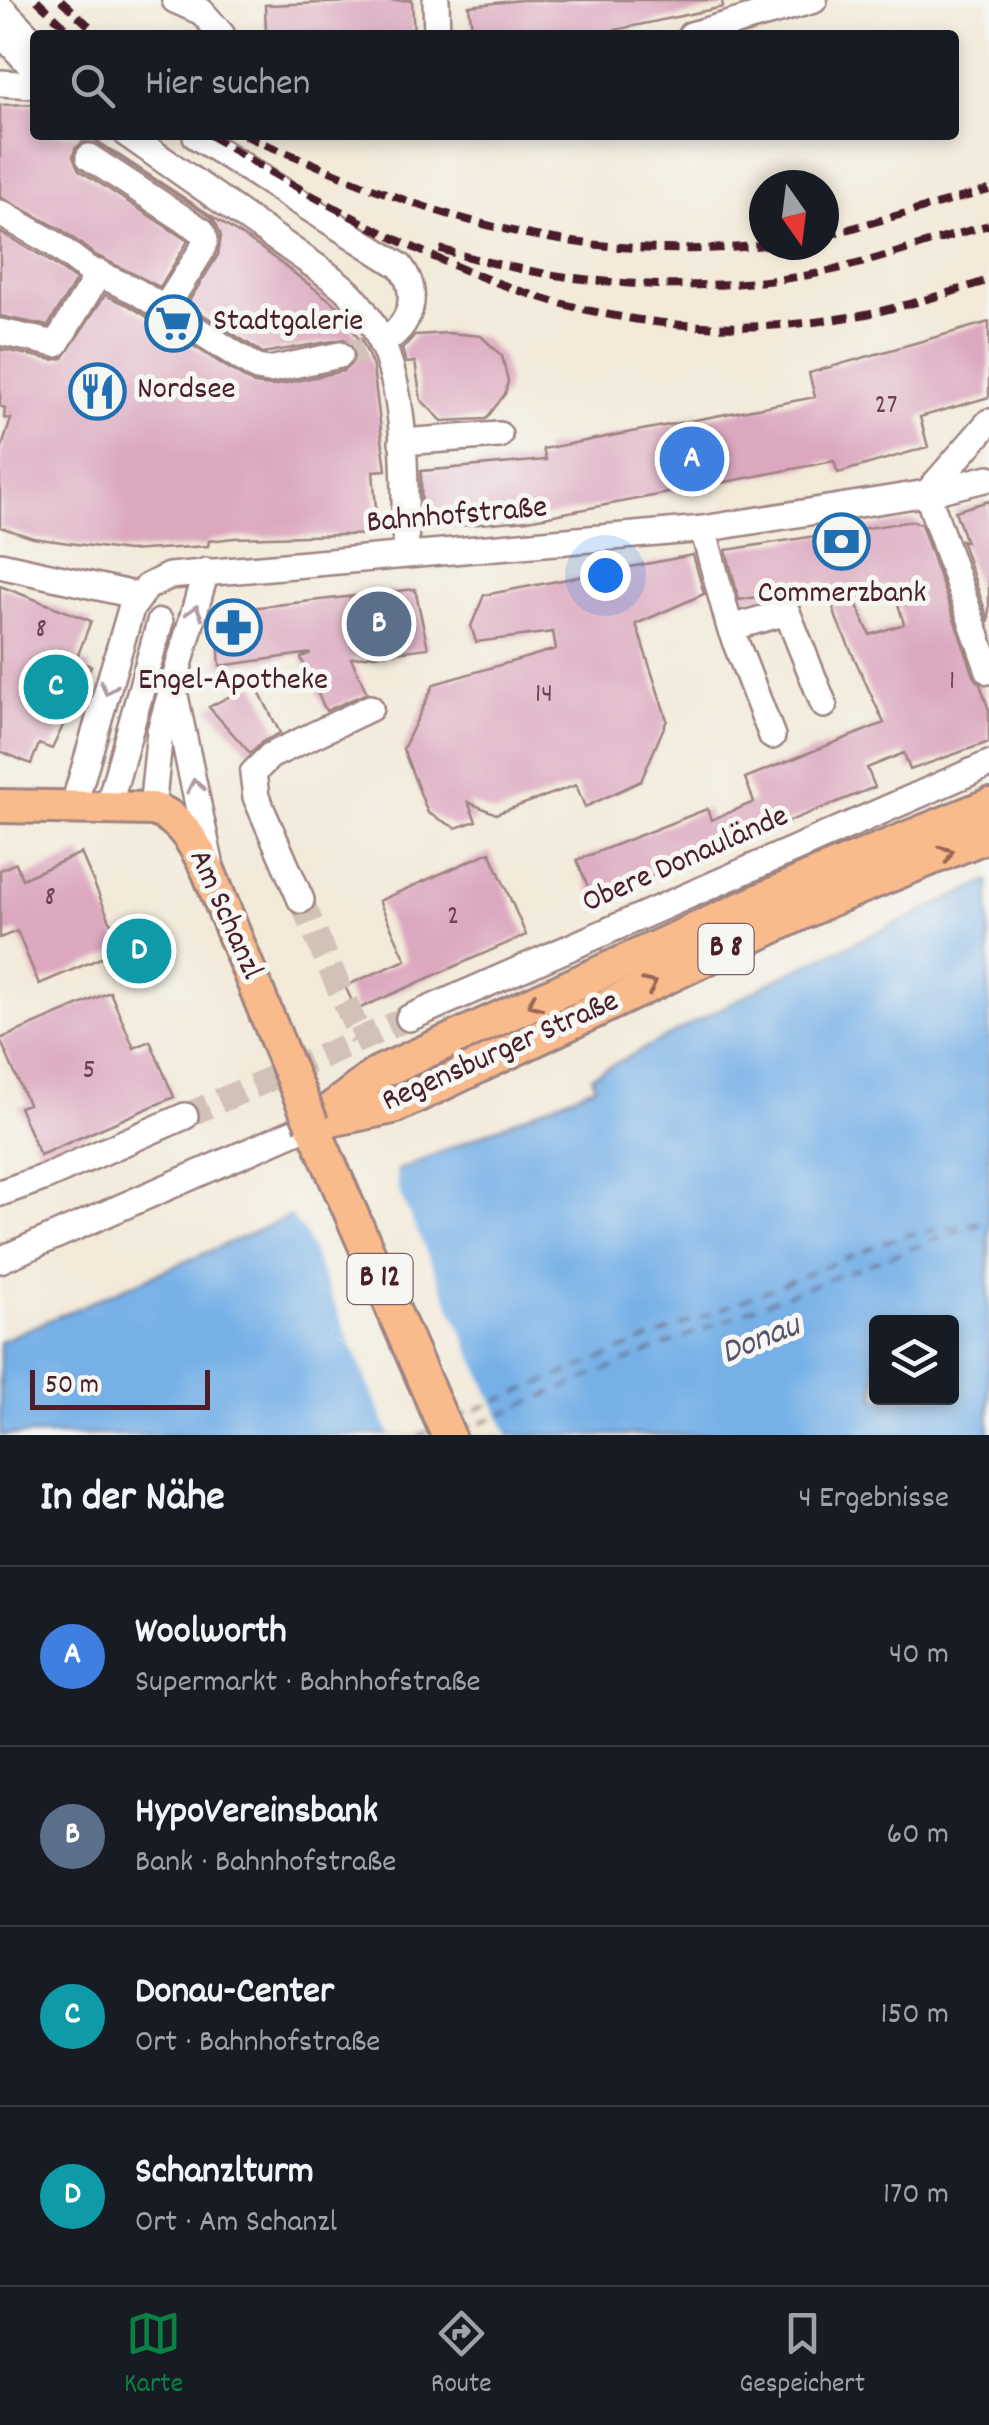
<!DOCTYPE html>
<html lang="de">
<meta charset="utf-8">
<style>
:root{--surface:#171b24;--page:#242831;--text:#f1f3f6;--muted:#9ea1a6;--line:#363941;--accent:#0b8043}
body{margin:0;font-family:Dekko,sans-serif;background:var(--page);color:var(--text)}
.controls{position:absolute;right:30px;bottom:30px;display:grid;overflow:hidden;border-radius:10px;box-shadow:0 5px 15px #0003}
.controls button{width:90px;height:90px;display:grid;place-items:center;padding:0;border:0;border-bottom:2px solid var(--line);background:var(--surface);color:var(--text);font:50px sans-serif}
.compass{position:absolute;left:749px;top:170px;width:90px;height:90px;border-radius:50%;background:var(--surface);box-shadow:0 5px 15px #0003;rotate:166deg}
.scale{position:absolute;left:30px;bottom:25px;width:180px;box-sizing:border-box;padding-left:10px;border:5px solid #4a1f2b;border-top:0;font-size:28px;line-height:35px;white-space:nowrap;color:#4a1f2b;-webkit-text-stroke:8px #f6f6f2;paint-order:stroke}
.you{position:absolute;left:605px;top:575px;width:35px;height:35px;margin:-25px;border:8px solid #fff;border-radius:50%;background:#1a73e8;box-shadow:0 0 0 15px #1a73e833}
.badge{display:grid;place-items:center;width:65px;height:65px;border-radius:50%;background:var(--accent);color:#fff;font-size:32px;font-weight:700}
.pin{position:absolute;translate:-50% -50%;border:5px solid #fff;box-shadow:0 2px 10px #0006}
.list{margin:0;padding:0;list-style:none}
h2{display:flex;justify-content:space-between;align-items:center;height:130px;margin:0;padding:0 40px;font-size:42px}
h2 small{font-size:32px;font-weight:400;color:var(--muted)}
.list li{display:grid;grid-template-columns:65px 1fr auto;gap:30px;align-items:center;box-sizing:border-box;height:180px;padding:0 40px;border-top:2px solid var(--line)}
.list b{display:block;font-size:38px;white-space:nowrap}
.list p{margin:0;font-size:32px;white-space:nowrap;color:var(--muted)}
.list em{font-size:32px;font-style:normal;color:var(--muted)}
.icon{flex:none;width:55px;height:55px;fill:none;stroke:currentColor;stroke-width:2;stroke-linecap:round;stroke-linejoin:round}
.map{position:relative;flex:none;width:989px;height:1435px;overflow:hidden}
.search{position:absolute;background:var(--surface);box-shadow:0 5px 15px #0003;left:30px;right:30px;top:30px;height:110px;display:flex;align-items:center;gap:25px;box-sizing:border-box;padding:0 35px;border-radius:10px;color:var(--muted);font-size:38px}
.sheet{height:850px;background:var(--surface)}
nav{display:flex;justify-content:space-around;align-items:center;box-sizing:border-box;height:140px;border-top:2px solid var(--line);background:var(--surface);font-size:28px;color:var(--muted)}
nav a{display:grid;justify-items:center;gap:5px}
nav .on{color:var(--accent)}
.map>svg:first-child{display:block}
</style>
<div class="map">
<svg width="989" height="1435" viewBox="0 0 989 1435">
<rect width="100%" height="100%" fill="#f6f6f2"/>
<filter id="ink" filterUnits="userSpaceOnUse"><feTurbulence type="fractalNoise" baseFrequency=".01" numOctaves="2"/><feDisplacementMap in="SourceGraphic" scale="20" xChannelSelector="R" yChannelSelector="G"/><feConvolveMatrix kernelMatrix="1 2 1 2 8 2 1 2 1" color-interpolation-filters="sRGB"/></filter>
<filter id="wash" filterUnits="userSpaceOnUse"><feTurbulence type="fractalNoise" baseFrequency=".0048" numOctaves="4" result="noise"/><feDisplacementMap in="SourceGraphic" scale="40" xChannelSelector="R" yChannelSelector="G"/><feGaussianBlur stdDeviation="2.25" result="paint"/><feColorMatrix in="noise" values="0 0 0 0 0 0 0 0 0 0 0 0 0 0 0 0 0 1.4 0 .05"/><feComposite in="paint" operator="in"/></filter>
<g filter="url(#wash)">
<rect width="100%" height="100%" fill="#f3ead9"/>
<!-- water -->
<path fill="#76b0e7" stroke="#606889" stroke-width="2.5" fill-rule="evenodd" d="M989 881V1435H0V1341L595 1086 592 1076 790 972ZM876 1322H952V1398H876Z"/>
<!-- pier -->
<path fill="#f3ead9" d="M395 1167 399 1192 508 1435H390L304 1232 288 1213Z"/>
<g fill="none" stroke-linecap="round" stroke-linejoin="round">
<!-- ferry -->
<path stroke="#59526d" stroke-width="2.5" stroke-dasharray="12 10" stroke-linecap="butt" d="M456 1418 900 1236 989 1221
M461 1431 775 1299 978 1224
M418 1435 430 1430"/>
</g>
<g id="blocks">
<!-- building -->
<path fill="#dca8bf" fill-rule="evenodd" d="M412 0 414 35H266L265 5Z
M521 0H722L723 7 592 35H473L469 6Z
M35 104V135H88L262 249 339 307 358 338H361L373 367 386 470 373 471 378 534 234 538 209 541 208 546 127 551 33 538 0 527V453L11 419 4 418 5 408 0 406V349L53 360 63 358 105 295 128 305 254 384 272 386 343 371 356 359 353 345 344 339 263 353 187 304 218 255 221 236 217 225 211 217 97 143 83 142 75 149 73 157 79 170 188 241 160 287 94 254 61 229 0 197V105Z
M0 232 44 257 76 280 48 326 0 316Z
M989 322V397L920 417 928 447 838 473 834 461 528 520 422 529 421 471 546 460 543 449 815 397 809 373Z
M449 333 481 336 502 356 508 381 505 394 486 419 442 421 421 400 415 362 406 363 402 349 415 335Z
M989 501V622L961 540 966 542 955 511Z
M912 521 921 524 974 676 980 684 989 710V742L910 770 904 753 867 768 875 787 593 899 577 860 707 809 711 820 754 802 745 778 884 723 837 620 826 585 739 600 726 550ZM892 584 904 624 870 635 854 598Z
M693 555 704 594 636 624 667 720 641 781 585 807 576 785 496 814 468 802 476 821 456 828 428 813 403 749 434 684 556 649 553 632 476 642 471 626 484 595Z
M0 586 91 621 76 660 91 666 52 749 39 744 31 764 0 751Z
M415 589 428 648 351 658 367 693 326 711 301 658 311 653 220 666 216 612Z
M255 683 280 733 262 742 250 753 209 707Z
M490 852 526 935 356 1010 345 986 406 960 379 901Z
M81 853 122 949 39 984 17 931 0 938V870L16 863 22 879Z
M110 992 134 1048 150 1041 174 1097 40 1155 19 1107 28 1104 0 1039Z"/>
</g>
</g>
<g filter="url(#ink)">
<use href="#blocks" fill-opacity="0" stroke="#9e8482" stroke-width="2.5"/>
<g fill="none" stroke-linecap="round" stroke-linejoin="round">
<!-- minor-tunnel -->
<path stroke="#d1c1b6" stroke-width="25" stroke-dasharray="25 12" stroke-linecap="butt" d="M340 355 363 350
M301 900 361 1039
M185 1116 409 1018"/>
<defs>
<path id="minor" d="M175 0 202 12 222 35
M436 0 437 35
M0 7 35 43
M0 32 35 70
M691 35 814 0
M0 83 35 85
M128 135 325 273C335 281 346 288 354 298 413 366 403 471 406 554
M196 136 400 266C422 294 410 327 381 343
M89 157 202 231 205 240 202 250 164 310
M0 213 53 243 86 268 136 291 257 368 269 370 340 355
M0 332 56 344 99 273
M402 442 499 435
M927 493 989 671
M927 493 989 422
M703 529 730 628 772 736
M0 565 139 596
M730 628 787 612 824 705
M174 691 210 862
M73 808 131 609 147 587 169 576 703 529 927 493 989 478
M108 808 160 622
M152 809 160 731 206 571
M301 900 256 797 253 773 270 756 370 708
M409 1018 989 764
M0 1193 43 1178 185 1116
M0 1260 312 1124"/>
<path id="major" d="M0 806 152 809C181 816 195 845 208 870L287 1065
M321 1122 393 1107 827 901 989 835
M312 1124 378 1073 814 876 989 805
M312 1124 448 1435"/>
</defs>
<!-- minor casing -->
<use href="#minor" stroke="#9e8482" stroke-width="30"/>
<!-- major casing -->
<use href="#major" stroke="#9e8482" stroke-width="38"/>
<!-- minor -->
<use href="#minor" stroke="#fff" stroke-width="25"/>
<!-- major -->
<use href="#major" stroke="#fabb8c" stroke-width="32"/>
<!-- rail -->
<path stroke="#4a1f2b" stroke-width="8" stroke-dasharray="15 8" stroke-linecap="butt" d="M37 0 74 35
M61 0 99 35
M210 135C259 167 310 195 362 222 524 306 665 347 850 317 897 309 943 295 989 280
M244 135C267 146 291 154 314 164 467 231 599 261 766 245
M824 236 989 190
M440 249C553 283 679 295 797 277 861 267 926 242 989 225"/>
<defs>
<path id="major-bridge" d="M287 1065 312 1124"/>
</defs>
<!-- major-bridge casing -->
<use href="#major-bridge" stroke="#9e8482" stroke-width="38" stroke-linecap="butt"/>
<!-- major-bridge -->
<use href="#major-bridge" stroke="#fabb8c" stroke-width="32"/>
</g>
<!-- one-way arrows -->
<defs><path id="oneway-chevron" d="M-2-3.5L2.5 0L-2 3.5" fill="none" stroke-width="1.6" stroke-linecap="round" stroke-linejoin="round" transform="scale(2.5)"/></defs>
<g stroke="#ae9aa0">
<use href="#oneway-chevron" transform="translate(195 612) rotate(-74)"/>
<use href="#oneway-chevron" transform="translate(108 688) rotate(106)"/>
<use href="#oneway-chevron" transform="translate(195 786) rotate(-101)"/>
</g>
<g stroke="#996557">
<use href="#oneway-chevron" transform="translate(947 853) rotate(-22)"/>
<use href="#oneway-chevron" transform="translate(650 985) rotate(-25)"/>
<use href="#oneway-chevron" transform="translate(534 1003) rotate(156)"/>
</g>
</g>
<!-- icons -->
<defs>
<symbol id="supermarket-ring" viewBox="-11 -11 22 22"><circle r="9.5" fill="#f6f6f2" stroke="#1f6fb2" stroke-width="1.5"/><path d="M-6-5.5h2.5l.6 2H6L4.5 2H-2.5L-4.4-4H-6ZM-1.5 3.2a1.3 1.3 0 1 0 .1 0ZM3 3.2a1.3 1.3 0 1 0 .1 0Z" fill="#1f6fb2"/></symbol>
<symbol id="restaurant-ring" viewBox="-11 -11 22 22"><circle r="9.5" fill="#f6f6f2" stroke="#1f6fb2" stroke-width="1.5"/><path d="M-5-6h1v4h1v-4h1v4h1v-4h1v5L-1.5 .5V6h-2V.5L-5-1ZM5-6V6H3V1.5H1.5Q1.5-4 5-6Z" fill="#1f6fb2"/></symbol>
<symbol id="bank-ring" viewBox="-11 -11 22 22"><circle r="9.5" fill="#f6f6f2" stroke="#1f6fb2" stroke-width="1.5"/><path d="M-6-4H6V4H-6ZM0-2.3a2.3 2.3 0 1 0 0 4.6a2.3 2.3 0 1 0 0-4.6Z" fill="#1f6fb2"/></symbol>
<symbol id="pharmacy-ring" viewBox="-11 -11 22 22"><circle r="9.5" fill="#f6f6f2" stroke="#1f6fb2" stroke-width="1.5"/><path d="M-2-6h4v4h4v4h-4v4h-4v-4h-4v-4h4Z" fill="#1f6fb2"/></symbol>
</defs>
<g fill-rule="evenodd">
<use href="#supermarket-ring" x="142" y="292" width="63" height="63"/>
<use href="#restaurant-ring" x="66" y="360" width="63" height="63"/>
<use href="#bank-ring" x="810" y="510" width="63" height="63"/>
<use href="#pharmacy-ring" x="202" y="596" width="63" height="63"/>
</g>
<g text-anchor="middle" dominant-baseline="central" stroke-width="10" stroke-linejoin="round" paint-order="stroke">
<!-- number labels -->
<g font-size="28" fill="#6e4150">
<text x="886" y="407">27</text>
<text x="41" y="631">8</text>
<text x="952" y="683">1</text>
<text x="544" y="696">14</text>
<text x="50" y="899">8</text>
<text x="453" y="918">2</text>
<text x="89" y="1072">5</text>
</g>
<!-- shield labels -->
<g fill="#f6f6f2" stroke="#7e6067" stroke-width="2.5">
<rect x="698.5" y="924" width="55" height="50" rx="8"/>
<rect x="347.5" y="1254" width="65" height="50" rx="8"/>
</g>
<g font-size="30" font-weight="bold" fill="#4a1f2b">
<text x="726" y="949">B 8</text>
<text x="380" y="1279">B 12</text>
</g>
<!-- poi labels -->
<g font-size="32" fill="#4a1f2b" stroke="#f6f6f2" text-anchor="start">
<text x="213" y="323">Stadtgalerie</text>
<text x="137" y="391">Nordsee</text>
<text x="842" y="595" text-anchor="middle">Commerzbank</text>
<text x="233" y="682" text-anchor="middle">Engel-Apotheke</text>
</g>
<!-- street labels -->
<g font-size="32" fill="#4a1f2b" stroke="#f6f6f2">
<text transform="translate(457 517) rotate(-5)">Bahnhofstraße</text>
<text transform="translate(686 861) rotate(-24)">Obere Donaulände</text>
<text transform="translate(224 915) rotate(66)">Am Schanzl</text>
<text transform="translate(501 1053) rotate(-24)">Regensburger Straße</text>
</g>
<!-- water labels -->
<g font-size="35" font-style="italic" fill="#59526d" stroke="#f6f6f2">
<text transform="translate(761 1341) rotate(-22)">Donau</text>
</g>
</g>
</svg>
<div class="controls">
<button><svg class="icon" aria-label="layers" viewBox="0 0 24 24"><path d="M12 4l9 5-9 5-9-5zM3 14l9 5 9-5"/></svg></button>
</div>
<svg class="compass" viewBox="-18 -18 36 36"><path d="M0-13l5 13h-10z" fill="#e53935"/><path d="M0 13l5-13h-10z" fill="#9ea1a6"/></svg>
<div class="scale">50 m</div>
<div class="you"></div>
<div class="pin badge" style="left:692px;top:459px;background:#3f7fe0">A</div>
<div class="pin badge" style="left:379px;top:624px;background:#5c6f8a">B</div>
<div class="pin badge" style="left:56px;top:687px;background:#0f9aa8">C</div>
<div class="pin badge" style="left:139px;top:951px;background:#0f9aa8">D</div>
<div class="search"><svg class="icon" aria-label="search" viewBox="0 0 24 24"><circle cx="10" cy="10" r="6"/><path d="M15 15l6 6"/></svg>Hier suchen</div>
</div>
<section class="sheet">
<h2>In der Nähe<small>4 Ergebnisse</small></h2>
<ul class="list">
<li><span class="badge" style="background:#3f7fe0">A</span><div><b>Woolworth</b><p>Supermarkt · Bahnhofstraße</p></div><em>40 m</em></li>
<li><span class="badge" style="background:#5c6f8a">B</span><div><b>HypoVereinsbank</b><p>Bank · Bahnhofstraße</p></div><em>60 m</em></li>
<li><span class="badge" style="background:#0f9aa8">C</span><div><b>Donau-Center</b><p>Ort · Bahnhofstraße</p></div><em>150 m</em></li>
<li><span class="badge" style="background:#0f9aa8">D</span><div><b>Schanzlturm</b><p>Ort · Am Schanzl</p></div><em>170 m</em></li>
</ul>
</section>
<nav>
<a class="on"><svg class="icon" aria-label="map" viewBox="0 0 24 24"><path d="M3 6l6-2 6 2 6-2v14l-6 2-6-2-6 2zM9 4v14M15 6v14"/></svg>Karte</a>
<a><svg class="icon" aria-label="directions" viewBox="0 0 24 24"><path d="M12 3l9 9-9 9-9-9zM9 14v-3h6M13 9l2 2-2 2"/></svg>Route</a>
<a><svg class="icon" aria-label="saved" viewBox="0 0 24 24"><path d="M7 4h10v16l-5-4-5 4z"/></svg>Gespeichert</a>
</nav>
